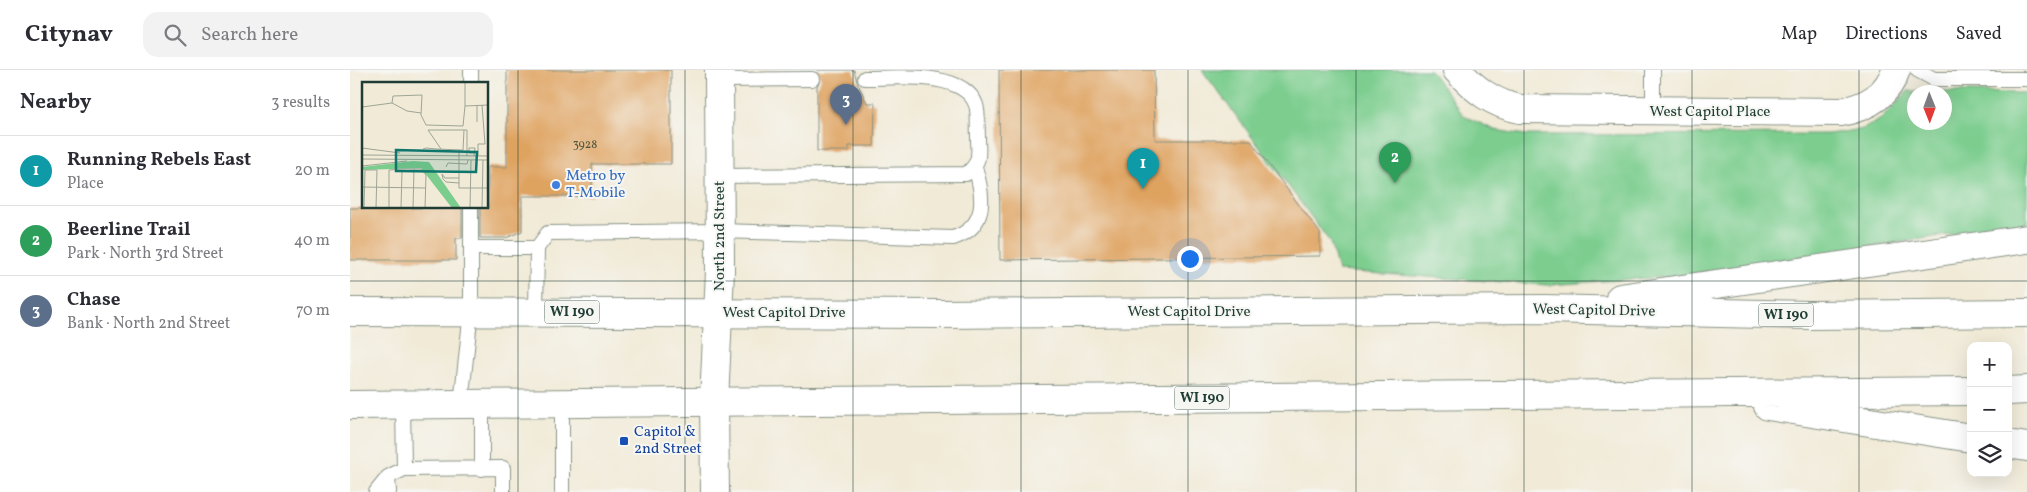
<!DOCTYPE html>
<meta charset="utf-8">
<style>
:root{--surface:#fff;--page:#f2f2f3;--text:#2b2b33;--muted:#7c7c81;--line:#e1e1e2;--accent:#2563eb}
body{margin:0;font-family:Vollkorn,serif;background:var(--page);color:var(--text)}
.controls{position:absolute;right:15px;bottom:15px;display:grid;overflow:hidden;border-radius:10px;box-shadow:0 5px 20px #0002}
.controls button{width:45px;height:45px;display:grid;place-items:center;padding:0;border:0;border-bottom:1px solid var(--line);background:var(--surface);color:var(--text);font:25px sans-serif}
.compass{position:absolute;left:1557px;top:15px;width:45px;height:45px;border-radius:50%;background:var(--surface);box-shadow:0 5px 20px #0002;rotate:179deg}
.you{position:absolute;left:839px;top:188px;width:18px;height:18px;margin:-12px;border:4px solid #fff;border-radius:50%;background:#1a73e8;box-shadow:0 0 0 8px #1a73e833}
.badge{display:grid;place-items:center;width:32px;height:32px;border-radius:50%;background:var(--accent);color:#fff;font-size:16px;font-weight:700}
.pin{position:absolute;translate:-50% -41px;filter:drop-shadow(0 1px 2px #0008)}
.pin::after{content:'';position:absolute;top:26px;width:18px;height:15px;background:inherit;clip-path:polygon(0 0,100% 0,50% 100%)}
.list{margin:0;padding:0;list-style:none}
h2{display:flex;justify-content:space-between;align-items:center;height:65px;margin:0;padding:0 20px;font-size:21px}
h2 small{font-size:16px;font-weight:400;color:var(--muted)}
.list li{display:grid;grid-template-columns:32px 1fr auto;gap:15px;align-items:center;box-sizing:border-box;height:70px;padding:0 20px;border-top:1px solid var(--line)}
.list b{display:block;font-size:19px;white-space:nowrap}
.list p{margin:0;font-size:16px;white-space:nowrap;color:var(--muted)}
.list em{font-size:16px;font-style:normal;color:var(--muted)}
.icon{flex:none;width:28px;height:28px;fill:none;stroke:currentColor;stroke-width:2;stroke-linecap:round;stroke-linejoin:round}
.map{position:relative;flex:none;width:1677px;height:422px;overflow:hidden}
header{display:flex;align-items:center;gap:30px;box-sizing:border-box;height:70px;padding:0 25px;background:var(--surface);border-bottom:1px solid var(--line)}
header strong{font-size:24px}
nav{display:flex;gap:28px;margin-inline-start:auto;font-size:18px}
.search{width:350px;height:45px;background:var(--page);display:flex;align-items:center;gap:12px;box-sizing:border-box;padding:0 18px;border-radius:15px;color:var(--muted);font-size:19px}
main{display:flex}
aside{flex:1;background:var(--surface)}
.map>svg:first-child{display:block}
</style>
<header>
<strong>Citynav</strong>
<div class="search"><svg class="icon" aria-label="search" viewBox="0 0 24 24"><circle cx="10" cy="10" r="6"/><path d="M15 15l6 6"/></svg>Search here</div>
<nav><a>Map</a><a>Directions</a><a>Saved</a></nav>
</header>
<main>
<aside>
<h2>Nearby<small>3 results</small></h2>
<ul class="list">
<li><span class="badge" style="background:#0f9aa8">1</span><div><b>Running Rebels East</b><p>Place</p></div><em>20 m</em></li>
<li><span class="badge" style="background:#2e9e5b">2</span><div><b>Beerline Trail</b><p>Park · North 3rd Street</p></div><em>40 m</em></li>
<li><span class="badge" style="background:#5c6f8a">3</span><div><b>Chase</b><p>Bank · North 2nd Street</p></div><em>70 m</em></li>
</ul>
</aside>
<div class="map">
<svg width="1677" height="422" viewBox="0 0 1677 422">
<rect width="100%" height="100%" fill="#f6f6f2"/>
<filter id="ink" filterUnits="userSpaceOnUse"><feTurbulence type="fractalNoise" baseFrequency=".02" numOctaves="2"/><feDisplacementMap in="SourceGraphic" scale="10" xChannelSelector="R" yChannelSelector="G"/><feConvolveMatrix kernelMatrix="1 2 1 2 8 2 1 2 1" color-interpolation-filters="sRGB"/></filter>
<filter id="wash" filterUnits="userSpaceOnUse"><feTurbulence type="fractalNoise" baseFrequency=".0096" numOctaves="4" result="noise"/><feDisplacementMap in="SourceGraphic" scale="20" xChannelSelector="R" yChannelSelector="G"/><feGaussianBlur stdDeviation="1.12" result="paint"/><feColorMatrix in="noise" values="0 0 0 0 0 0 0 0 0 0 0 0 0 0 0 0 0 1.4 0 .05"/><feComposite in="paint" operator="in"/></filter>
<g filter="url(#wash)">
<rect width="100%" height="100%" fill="#f1ead7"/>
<!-- green -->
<path fill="#7bcd8e" stroke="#4d8561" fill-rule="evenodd" d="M852 0H1080L1114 46 1145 60 1176 65 1478 64 1513 59 1531 49 1558 21 1677 23V153L1327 206 1198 215 988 201 980 172ZM1564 22H1594V52H1564Z"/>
<g id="blocks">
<!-- building -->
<path fill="#dfa361" d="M157 0H321V94H242V126H172V161L156 168H130V138H138V97H157Z
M467 0H504L507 12 517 33H525L524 76H499V81H467V16L471 9Z
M649 0H804L805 70H900L970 163V186L650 190Z
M0 138H112V168H106V190H0Z"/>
</g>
</g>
<g filter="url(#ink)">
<use href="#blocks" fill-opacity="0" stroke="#889486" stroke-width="1"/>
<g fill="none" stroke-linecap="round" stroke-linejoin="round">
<defs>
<path id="service" d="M121 0V14
M1567 0 1584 9H1677
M369 10 462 9
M1303 41V0
M370 106 616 104C632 92 628 84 628 66 627 56 629 44 626 35 614 0 544 8 515 8
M121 178H187
M186 242 187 178 198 163 370 161 603 168C638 157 634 126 625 97
M212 333V422
M111 334 121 241V138
M53 335 54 399
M132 399V334
M26 422 38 407
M39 422 38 407 54 399 153 398V422"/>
<path id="minor" d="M1107 0C1125 20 1144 34 1170 39L1491 42C1517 37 1537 26 1546 0
M365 422 364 332 370 201 369 0"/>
<path id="primary" d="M1270 228 1677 169
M0 242 591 244 1194 239 1460 245 1677 243
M1658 321 1677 320
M0 335 1621 321
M1418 336 1621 368
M1658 374 1677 377"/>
</defs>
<!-- service casing -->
<use href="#service" stroke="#889486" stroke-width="16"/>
<!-- minor casing -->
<use href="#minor" stroke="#889486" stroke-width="30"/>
<!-- primary casing -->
<use href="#primary" stroke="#889486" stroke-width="30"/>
<!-- service -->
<use href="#service" stroke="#fff" stroke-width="14"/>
<!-- minor -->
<use href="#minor" stroke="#fff" stroke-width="28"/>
<!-- primary -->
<use href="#primary" stroke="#fff" stroke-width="28"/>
</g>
</g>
<!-- grid -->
<path fill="none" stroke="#1f3d34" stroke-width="1" stroke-opacity="0.55" d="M168 0V422M335 0V422M503 0V422M671 0V422M838 0V422M1006 0V422M1174 0V422M1342 0V422M1509 0V422M0 211H1677"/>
<!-- markers -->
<circle fill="#3f7fe0" stroke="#f6f6f2" stroke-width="2" cx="206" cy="115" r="5"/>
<rect fill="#1a4fb4" stroke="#f6f6f2" stroke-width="2" x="269" y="366" width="10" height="10" rx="2.5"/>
<g text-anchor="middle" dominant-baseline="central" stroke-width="4" stroke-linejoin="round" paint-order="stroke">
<!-- number labels -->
<g font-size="12" fill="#4f563f">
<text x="235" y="75">3928</text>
</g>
<!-- shield labels -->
<g fill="#f6f6f2" stroke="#60746d" stroke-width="1">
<rect x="194.5" y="230.5" width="55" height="23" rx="4"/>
<rect x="1408.5" y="233.5" width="55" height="23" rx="4"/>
<rect x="824.5" y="316.5" width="55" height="23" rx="4"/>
</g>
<g font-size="14" font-weight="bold" fill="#1f3d34">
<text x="222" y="242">WI 190</text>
<text x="1436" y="245">WI 190</text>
<text x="852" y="328">WI 190</text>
</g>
<!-- street labels -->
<g font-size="15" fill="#1f3d34" stroke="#f6f6f2">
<text x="1360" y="42">West Capitol Place</text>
<text transform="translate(370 166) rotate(-90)">North 2nd Street</text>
<text transform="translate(1244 241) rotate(1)">West Capitol Drive</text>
<text x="839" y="242">West Capitol Drive</text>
<text x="434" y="243">West Capitol Drive</text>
</g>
<!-- shop labels -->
<g font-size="15" fill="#366cbe" stroke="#f6f6f2" text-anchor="start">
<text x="216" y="106">Metro by<tspan x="216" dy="17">T-Mobile</tspan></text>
</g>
<!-- transit labels -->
<g font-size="15" fill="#164399" stroke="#f6f6f2" text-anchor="start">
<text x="284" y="362">Capitol &amp;<tspan x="284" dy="17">2nd Street</tspan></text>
</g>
</g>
<!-- overview -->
<g transform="translate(12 12)">
<rect width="126" height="126" fill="#f1ead7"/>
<path d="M51 79 67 80 99 126H90L59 86 0 88V85Z" fill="#7bcd8e"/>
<path fill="none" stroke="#9da596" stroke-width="1" d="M103 0V24L127 23M0 25 30 21M59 31 45 29 30 21 31 14 60 13 59 33 64 43 101 44 103 24M115 40V23M102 48H105V74M0 66 38 71M61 67 64 66 74 67 101 68 102 48H66L79 67M97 68V106H127M112 71H107V66H113L112 74M0 73 127 74M116 74V62H123L120 23M0 77 127 78M0 84 45 79M84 85 86 81 105 82 106 78M81 97 80 92 83 96H97M81 97 84 100 97 101M0 105 64 106M2 126 3 88H15L14 126M27 126V88L43 87H59L64 93 63 126M39 126 40 89M51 126 52 87M108 126 109 78M120 126 121 78"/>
<path fill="#0f766e" fill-opacity="0.15" stroke="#0f766e" stroke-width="2.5" d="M34 68 115 70 114 90 34 89Z"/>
<rect width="126" height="126" fill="none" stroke="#1f3d34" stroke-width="2.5"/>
</g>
</svg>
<div class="controls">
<button>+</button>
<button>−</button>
<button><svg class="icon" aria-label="layers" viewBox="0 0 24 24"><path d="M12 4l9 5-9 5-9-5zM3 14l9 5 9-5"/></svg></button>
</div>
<svg class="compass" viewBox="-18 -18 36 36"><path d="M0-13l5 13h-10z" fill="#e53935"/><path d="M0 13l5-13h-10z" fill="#7c7c81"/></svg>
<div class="you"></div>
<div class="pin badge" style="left:793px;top:119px;background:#0f9aa8">1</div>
<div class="pin badge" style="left:1045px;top:113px;background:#2e9e5b">2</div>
<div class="pin badge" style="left:496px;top:55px;background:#5c6f8a">3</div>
</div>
</main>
